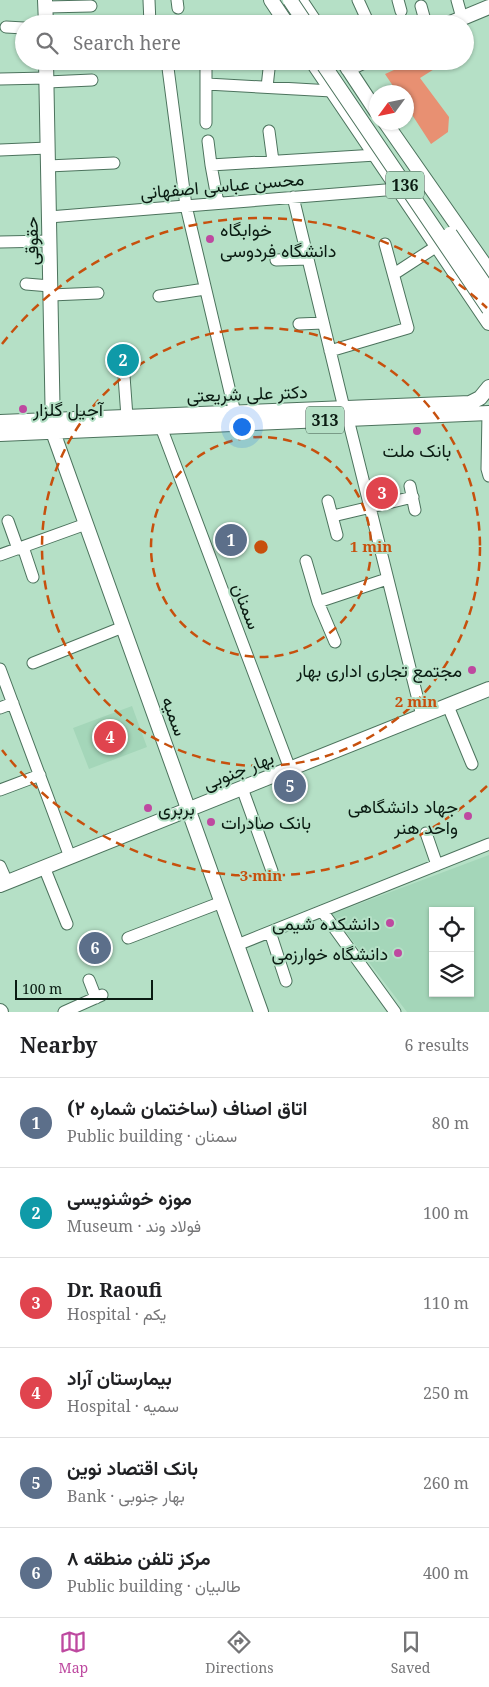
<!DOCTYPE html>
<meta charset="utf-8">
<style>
:root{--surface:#fff;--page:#f2f2f2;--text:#202124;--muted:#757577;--line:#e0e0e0;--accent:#be49a0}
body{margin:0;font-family:"Noto Serif",Vazirmatn,serif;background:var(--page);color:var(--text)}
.controls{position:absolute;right:15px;bottom:15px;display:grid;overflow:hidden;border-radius:0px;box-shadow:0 1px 4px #0004}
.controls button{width:45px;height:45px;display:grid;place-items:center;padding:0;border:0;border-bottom:1px solid var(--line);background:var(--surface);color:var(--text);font:25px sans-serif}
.compass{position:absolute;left:369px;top:85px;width:45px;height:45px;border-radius:50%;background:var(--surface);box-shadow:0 1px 4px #0004;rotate:237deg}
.scale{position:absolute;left:15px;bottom:12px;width:138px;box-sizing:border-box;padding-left:5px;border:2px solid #0a1b12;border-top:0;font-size:14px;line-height:18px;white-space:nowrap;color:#0a1b12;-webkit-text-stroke:4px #b5e0c6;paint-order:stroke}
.you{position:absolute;left:241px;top:426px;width:18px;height:18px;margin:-12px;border:4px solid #fff;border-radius:50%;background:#1a73e8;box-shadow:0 0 0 8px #1a73e833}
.badge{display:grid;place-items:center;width:32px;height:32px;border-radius:50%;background:var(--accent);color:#fff;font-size:16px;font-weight:700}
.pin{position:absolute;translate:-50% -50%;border:2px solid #fff;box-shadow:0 1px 5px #0006}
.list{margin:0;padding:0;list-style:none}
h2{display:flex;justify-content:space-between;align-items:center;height:65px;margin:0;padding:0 20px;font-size:21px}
h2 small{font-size:16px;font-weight:400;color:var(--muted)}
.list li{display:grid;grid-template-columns:32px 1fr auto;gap:15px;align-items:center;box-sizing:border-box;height:90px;padding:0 20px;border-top:1px solid var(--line)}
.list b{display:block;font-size:19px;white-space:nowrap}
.list p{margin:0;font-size:16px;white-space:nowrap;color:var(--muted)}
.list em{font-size:16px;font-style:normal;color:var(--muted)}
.icon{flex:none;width:28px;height:28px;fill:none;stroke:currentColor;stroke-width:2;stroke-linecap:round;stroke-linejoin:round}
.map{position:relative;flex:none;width:489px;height:1012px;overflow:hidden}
.search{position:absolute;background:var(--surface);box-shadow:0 1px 4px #0004;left:15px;right:15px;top:15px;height:55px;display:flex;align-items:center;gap:12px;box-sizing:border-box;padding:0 18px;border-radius:28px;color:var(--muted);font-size:19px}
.sheet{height:605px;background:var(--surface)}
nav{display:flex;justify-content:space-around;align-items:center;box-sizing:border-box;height:70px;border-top:1px solid var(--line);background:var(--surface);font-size:14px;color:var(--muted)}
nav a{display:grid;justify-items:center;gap:2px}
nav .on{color:var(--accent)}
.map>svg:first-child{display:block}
</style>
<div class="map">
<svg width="489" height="1012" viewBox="0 0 489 1012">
<rect width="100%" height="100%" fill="#b5e0c6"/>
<!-- built -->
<path fill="#a4d6b9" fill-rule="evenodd" d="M132 706 147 747 89 769 73 728Z
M489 855V1012H407L332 914ZM433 911H470V993H433Z"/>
<!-- green -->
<path fill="#e89072" d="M414 61H447L420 78 449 117 448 132 431 144 407 107 406 92H397L385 74Z"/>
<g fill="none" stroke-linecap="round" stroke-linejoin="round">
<defs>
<path id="minor" d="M149 0 150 24
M177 0 178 8
M358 0 369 24
M398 0 401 11
M457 0 462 18
M421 6 426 24
M46 7 91 6
M6 27 24 28
M206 61V123
M168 68 186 206 235 413
M0 79 47 78
M47 82 92 80
M207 84 332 91
M267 87 269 69
M269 131 273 161
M208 141 211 165
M0 150 48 148
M48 166 114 163
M293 197 344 408
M218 203 211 165 376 155
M49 217 398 189
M0 242 50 241
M276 260 308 259
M394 274 437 246
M26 284 50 286
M51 295 98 293
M159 296 205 289
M299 324 323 323
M330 351 408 328 385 244
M123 362 127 417
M488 413 487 469 489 476
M348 419 422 716
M161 427 290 769
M410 486 415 510
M328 501 337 535
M333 516 413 497
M8 521 18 549
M23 547 33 577
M0 555 86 524
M306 561 318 602 335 642
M318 602 387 579
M33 663 123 627
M0 669 70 857
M448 706 472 764
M0 708 13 703
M242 788 272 871
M0 790 40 775
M426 833 437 865
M0 866 7 882
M44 867 67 924
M322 911 395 1012
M270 932 286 981
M128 938 222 902
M237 945 489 844
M89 980 96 998
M64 1012 102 995"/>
<path id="major" d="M45 0 46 24
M271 0 287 24
M300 0 316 24
M448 24 489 7
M46 61 53 432 261 1012
M312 61 489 323
M343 61 376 111
M348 69 365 61
M385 122 489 271
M0 422 470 403 480 398 489 387
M0 434 489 413
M0 885 489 689
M0 1011 1 1012"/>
</defs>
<!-- minor casing -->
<use href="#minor" stroke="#4c735d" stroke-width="13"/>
<!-- major casing -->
<use href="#major" stroke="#4c735d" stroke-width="16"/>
<!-- minor -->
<use href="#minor" stroke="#fff" stroke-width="11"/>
<!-- major -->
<use href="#major" stroke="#fff" stroke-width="14"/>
<defs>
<path id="major-bridge" d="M290 0 306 24
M321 61 489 309
M450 234 489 291"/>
</defs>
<!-- major-bridge casing -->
<use href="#major-bridge" stroke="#4c735d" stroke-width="16" stroke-linecap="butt"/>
<!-- major-bridge -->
<use href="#major-bridge" stroke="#fff" stroke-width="14"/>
</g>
<!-- distance rings -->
<g fill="none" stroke="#c7500d" stroke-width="2.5" stroke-dasharray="9 6">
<circle cx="261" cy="547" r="110"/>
<circle cx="261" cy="547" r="219"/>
<path d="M487 786A329 329 0 0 1 2 750M2 344A329 329 0 0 1 487 308"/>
</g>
<!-- markers -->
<g fill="#be49a0" stroke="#b5e0c6" stroke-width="2">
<circle cx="210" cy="239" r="5"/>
<circle cx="23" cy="409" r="5"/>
<circle cx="417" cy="431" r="5"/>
<circle cx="472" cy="670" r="5"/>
<circle cx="148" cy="808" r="5"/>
<circle cx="468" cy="816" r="5"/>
<circle cx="211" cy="822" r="5"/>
<circle cx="390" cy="923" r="5"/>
<circle cx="398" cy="953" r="5"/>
</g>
<g text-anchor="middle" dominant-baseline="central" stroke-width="4" stroke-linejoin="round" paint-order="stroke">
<!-- shield labels -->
<g fill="#b5e0c6" stroke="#3d5648" stroke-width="1">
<rect x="386" y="171.5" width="38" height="27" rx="4"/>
<rect x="306" y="406.5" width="38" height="27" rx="4"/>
</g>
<g font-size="16" font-weight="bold" fill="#0a1b12">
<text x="405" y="185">136</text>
<text x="325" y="420">313</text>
</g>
<!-- street labels -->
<g font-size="18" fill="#0a1b12" stroke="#b5e0c6">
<text transform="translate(222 185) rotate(-5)">محسن عباسی اصفهانی</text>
<text transform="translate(31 241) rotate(-91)">حقوقی</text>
<text transform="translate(247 393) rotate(-2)">دکتر علی شریعتی</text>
<text transform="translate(247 606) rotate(69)">سمنان</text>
<text transform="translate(175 716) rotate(70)">سمیه</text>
<text transform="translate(238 770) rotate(-22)">بهار جنوبی</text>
</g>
<!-- poi labels -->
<g font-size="18" fill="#0a1b12" stroke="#b5e0c6" text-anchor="start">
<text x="220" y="229">خوابگاه<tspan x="220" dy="21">دانشگاه فردوسی</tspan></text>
<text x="33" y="409">آجیل گلزار</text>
<text x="417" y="450" text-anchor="middle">بانک ملت</text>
<text x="462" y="670" text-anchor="end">مجتمع تجاری اداری بهار</text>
<text x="458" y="806" text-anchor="end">جهاد دانشگاهی<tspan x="458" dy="21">واحد هنر</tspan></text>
<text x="158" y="808">بربری</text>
<text x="221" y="822">بانک صادرات</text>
<text x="380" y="923" text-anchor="end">دانشکده شیمی</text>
<text x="388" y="953" text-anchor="end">دانشگاه خوارزمی</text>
</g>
</g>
<circle cx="261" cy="547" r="8" fill="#c7500d" stroke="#b5e0c6" stroke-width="2.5"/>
<g font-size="15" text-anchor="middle" font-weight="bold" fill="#c7500d" stroke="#b5e0c6" stroke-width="4" stroke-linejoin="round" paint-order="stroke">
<text x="371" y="552">1 min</text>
<text x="416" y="707">2 min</text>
<text x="261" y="881">3 min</text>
</g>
</svg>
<div class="controls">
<button><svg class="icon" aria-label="locate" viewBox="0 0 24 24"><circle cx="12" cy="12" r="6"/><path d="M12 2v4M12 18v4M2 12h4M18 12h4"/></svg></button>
<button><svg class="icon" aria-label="layers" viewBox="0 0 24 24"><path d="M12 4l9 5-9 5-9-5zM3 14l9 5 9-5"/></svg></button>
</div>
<svg class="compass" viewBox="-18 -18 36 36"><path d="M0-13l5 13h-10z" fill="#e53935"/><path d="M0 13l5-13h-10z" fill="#757577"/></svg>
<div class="scale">100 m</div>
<div class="you"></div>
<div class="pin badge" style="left:231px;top:540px;background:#5c6f8a">1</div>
<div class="pin badge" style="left:123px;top:360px;background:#0f9aa8">2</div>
<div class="pin badge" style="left:382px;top:493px;background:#e0444e">3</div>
<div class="pin badge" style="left:110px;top:737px;background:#e0444e">4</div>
<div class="pin badge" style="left:290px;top:786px;background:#5c6f8a">5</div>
<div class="pin badge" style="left:95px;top:948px;background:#5c6f8a">6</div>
<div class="search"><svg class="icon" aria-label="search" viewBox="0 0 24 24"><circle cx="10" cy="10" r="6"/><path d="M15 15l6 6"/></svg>Search here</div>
</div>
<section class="sheet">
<h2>Nearby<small>6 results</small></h2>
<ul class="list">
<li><span class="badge" style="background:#5c6f8a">1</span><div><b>اتاق اصناف (ساختمان شماره ۲)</b><p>Public building · سمنان</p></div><em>80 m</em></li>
<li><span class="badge" style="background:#0f9aa8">2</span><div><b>موزه خوشنویسی</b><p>Museum · فولاد وند</p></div><em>100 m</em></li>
<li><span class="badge" style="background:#e0444e">3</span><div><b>Dr. Raoufi</b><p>Hospital · یکم</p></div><em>110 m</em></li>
<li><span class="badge" style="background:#e0444e">4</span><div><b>بیمارستان آراد</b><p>Hospital · سمیه</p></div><em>250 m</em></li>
<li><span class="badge" style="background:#5c6f8a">5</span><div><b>بانک اقتصاد نوین</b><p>Bank · بهار جنوبی</p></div><em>260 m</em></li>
<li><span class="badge" style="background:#5c6f8a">6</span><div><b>مرکز تلفن منطقه ۸</b><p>Public building · طالبیان</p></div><em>400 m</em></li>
</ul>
</section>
<nav>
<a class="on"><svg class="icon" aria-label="map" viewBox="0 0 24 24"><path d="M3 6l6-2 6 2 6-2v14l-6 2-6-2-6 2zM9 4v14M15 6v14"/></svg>Map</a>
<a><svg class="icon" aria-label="directions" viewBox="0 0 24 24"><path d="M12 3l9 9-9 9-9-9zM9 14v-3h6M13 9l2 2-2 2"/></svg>Directions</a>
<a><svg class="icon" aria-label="saved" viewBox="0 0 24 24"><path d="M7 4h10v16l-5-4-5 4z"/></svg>Saved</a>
</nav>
